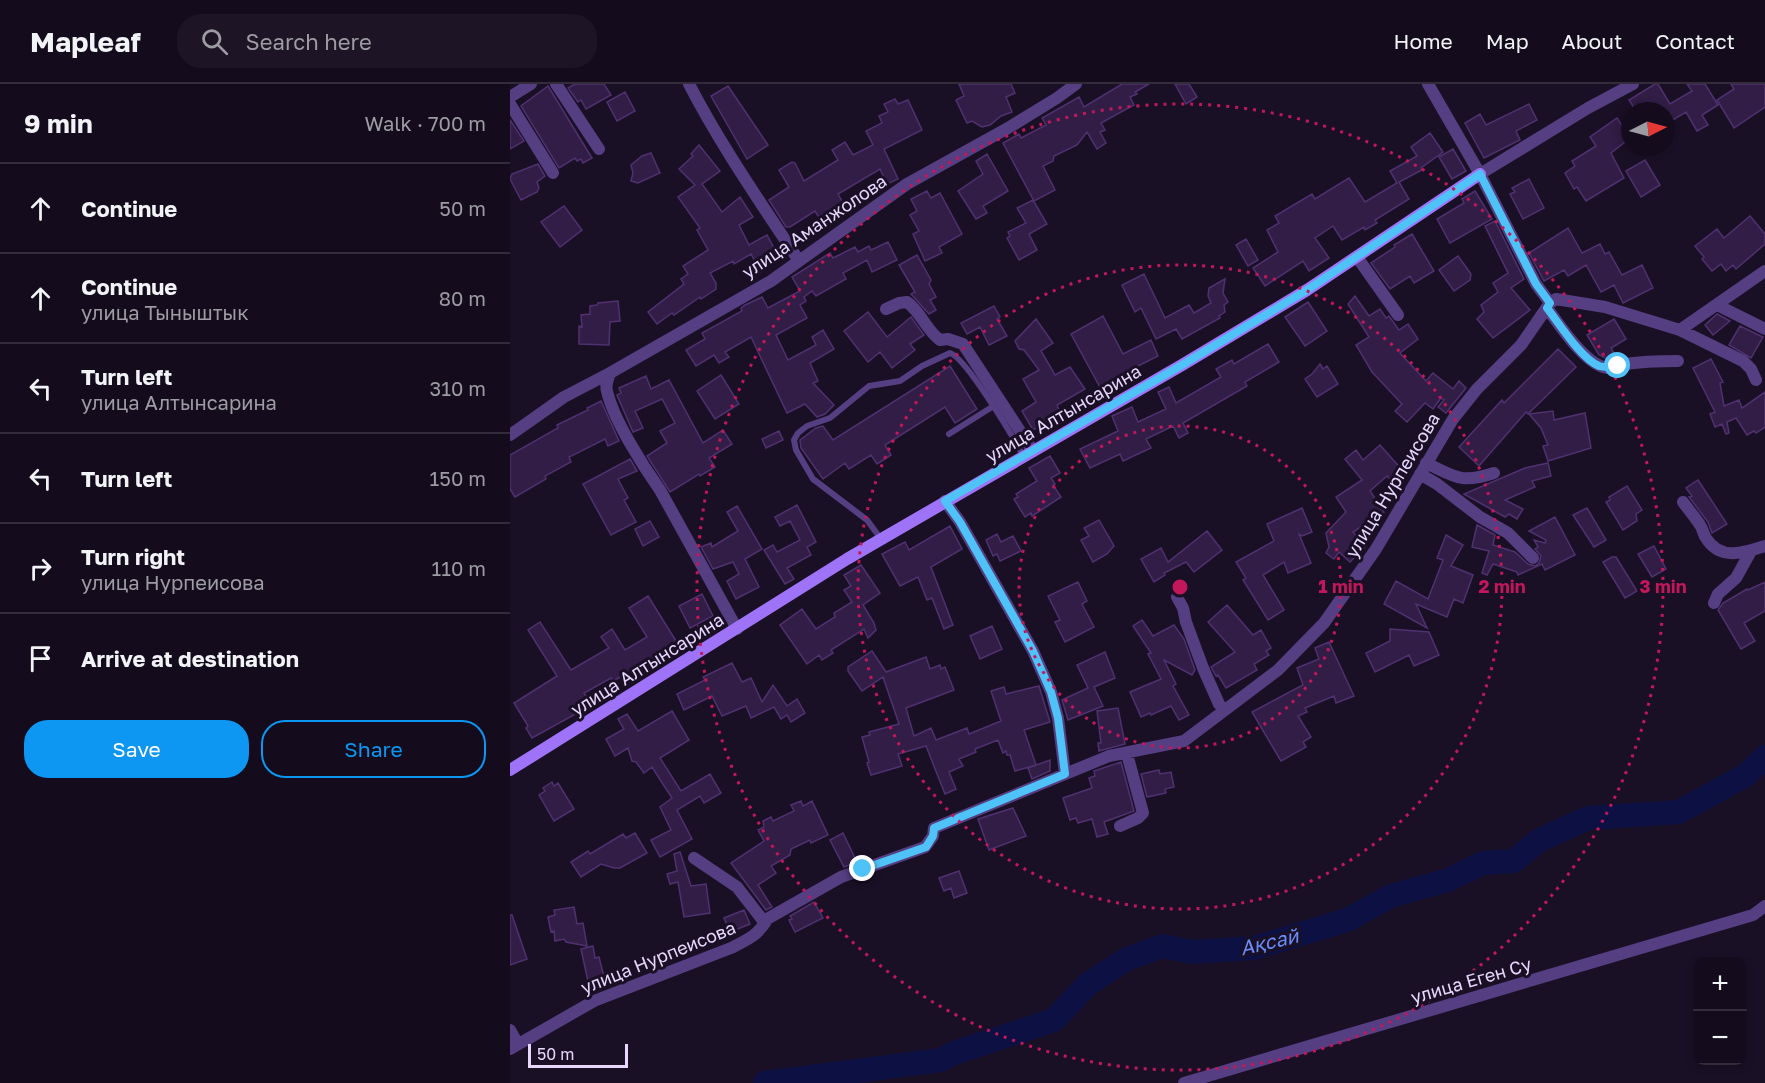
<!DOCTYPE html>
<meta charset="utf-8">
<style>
:root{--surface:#140c1c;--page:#1d1525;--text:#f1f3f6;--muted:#9d9ba3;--line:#332c3b;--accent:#0d97f3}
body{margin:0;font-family:"Golos Text",sans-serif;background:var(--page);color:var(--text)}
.controls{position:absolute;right:18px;bottom:18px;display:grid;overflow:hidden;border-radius:12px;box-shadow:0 3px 9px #0003}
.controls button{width:54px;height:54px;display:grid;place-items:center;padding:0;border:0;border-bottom:2px solid var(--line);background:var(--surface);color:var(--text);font:30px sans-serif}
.compass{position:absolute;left:1111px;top:18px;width:54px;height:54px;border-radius:50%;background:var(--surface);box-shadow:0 3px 9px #0003;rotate:84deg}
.scale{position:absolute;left:18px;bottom:15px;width:100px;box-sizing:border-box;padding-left:6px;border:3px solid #e7d7fd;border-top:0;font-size:16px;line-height:21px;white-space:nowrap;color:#e7d7fd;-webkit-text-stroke:4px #1a1026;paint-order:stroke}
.stop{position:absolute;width:18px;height:18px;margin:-14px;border:4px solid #4fc3f7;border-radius:50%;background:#fff}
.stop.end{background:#4fc3f7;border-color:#fff;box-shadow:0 2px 6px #0008}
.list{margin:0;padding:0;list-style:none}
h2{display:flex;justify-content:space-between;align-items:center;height:78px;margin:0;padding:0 24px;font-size:26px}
h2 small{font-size:20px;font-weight:400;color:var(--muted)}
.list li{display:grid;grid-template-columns:39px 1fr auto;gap:18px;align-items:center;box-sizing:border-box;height:90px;padding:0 24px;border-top:2px solid var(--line)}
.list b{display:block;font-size:22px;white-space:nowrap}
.list p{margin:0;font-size:20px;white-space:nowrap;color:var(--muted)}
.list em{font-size:20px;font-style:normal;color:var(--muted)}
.actions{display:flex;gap:12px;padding:18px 24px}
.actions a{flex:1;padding:14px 0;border:2px solid var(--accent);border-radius:24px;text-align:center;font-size:21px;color:var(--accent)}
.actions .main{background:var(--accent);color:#fff}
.icon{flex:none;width:33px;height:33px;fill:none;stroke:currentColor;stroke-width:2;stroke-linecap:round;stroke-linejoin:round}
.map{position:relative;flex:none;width:1255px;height:999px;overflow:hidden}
header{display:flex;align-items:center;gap:36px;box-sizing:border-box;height:84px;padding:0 30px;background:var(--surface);border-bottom:2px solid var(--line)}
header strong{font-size:28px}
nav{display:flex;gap:33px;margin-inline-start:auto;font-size:21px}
.search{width:420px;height:54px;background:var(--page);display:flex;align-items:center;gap:15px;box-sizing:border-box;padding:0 21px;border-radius:24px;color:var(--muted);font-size:22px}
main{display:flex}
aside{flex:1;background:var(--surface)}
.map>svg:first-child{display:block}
</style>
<header>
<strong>Mapleaf</strong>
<div class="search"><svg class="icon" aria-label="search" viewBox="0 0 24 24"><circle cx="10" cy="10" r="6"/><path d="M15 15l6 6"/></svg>Search here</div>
<nav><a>Home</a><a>Map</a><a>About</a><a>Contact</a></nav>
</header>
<main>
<aside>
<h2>9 min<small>Walk · 700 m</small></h2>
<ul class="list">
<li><svg class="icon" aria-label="ahead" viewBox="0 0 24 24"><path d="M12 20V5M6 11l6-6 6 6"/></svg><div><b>Continue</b></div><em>50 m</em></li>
<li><svg class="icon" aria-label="ahead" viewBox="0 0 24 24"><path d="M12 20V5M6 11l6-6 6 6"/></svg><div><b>Continue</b><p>улица Тыныштык</p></div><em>80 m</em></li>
<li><svg class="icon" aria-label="left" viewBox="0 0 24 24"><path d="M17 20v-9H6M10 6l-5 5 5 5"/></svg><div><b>Turn left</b><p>улица Алтынсарина</p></div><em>310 m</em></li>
<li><svg class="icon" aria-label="left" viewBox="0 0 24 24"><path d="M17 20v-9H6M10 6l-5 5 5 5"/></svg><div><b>Turn left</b></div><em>150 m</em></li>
<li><svg class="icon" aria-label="right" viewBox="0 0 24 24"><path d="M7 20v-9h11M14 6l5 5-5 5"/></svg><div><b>Turn right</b><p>улица Нурпеисова</p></div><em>110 m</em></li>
<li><svg class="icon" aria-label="arrive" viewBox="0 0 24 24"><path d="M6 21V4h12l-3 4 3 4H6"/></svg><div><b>Arrive at destination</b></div></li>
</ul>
<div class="actions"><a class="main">Save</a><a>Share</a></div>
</aside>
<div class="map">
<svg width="1255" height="999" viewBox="0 0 1255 999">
<rect width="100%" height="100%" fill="#1a1026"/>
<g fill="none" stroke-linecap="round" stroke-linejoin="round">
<!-- river -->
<path stroke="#0d1042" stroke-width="24" d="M255 999 431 976 444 969 544 936 578 900 617 875 653 862 682 868 744 864 837 836 881 812 938 796 973 779 1004 777 1028 757 1078 734 1169 728 1236 691 1255 673"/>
</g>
<!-- building -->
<path fill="#321d46" stroke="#503170" stroke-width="1.5" d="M65 0H94L101 11 76 25 71 16 68 18 58 4Z
M449 0H501L505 9 496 13 502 28 491 32 480 41 472 43 462 37 457 39 446 16 454 12Z
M612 0H639L625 8 627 10 620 13 624 21 591 39 595 46 590 48 596 59 587 65 577 48 567 61 544 72 543 77 533 82 545 106 524 117 493 59 509 50 511 54 536 41 532 34 569 13 574 23Z
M665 0H679L687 13 676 20Z
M1145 0H1148L1160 20 1182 7 1177 0H1195L1208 21 1192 31 1198 41 1187 47 1176 28 1156 40V27H1126L1119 16Z
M1221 0H1255V23L1224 44 1207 16 1224 5Z
M38 2 82 74 73 79 71 75 67 77 65 74 49 84 11 22Z
M218 2 258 61 237 75 201 12Z
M115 8 125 27 107 37 97 18Z
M385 15 388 20 398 16 412 46 374 65 388 95 377 100 370 85 328 110 337 126 313 140 305 127 280 143H276L259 116 279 103 269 86 282 78 285 79 294 97 328 76 322 66 335 58 343 71 363 61 356 47 372 39 369 32 378 28 374 20Z
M1019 20 1027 36 1006 47 1010 56 974 74 955 39 970 30 976 41Z
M1107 34 1120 54 1101 69 1114 94 1076 117 1067 103 1064 105 1055 89 1065 82 1062 77 1086 62 1080 53Z
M0 36 14 57 0 65Z
M920 49 933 68 911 84 912 86 889 98 899 115 865 136 867 139 855 146 854 143 832 156 823 142 805 154 819 174 799 187 793 177 755 202 743 184 768 168 757 146 769 139 765 132 802 110 805 115 839 94 855 118 887 99 880 87 907 72 901 63Z
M189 61 210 87 192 100 212 128 230 113 243 133 229 141 239 161 257 151 267 170 251 188 241 170 224 180 223 177 200 189 206 199V205L191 215 190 213 164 231 162 229 147 240 138 228 174 200 171 195 178 190 173 182 198 166 187 146 190 144 168 113 185 101 169 85 183 72 181 70Z
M943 65 956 87 942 95 929 73Z
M141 69 150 89 128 99 121 97 123 89 121 81 132 72Z
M477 70 498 107 473 122 477 129 466 135 448 107 473 90 466 77Z
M1135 76 1150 101 1131 113 1116 87Z
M28 80 35 92 27 98 29 104 27 108 11 116 0 95 2 90Z
M1019 95 1034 124 1013 135 1000 110 1005 108 1002 104Z
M417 107 421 114 430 109 452 150 429 163 432 169 415 177 403 150 409 147 400 131 407 127 401 115Z
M965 107 982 135 940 159 927 135 954 119 952 115Z
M523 116 537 140 519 150 527 166 509 176 497 154 500 152 498 148 516 139 507 124Z
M54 122 72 146 50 163 31 138Z
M1240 132 1255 150V160L1226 185 1223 181 1216 187 1211 180 1202 187 1192 175 1194 173 1185 162 1207 145 1214 154Z
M985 137 1014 195 1001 204 1020 226 983 254 967 235 974 228 971 221 988 208 983 199 998 189 975 142Z
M1058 144 1072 169 1090 160 1095 170 1099 168 1112 191 1132 181 1143 204 1113 219 1104 201 1091 208 1076 181 1058 192 1054 186 1034 197 1019 169Z
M902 150 924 187 904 199 900 192 880 205 861 179 885 163 884 161Z
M736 155 748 176 738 182 726 161Z
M378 158 387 176 362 188 357 176 333 189 336 195 306 212 302 207 294 213 296 217 290 221 297 234 266 251 278 276 306 261 302 253 313 246 324 265 300 279 308 297 303 299 324 321 315 330 307 333 295 320 277 329 241 253 215 268 219 273 209 279 204 271 186 282 176 266 195 255 192 249 232 227 231 224 235 221 252 213 258 224 290 207 282 193 320 169 323 174 345 163 348 168 359 162 361 166Z
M407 171 421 196 419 200 426 213 420 216 426 226 419 230 401 210 405 208 389 181Z
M948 172 961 190 960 196 944 207 929 186Z
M634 190 655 234 679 221 684 229 701 219 698 212 699 204 715 195 713 209 718 218 714 221 715 228 709 232 710 234 672 255 666 245 646 255 631 224 625 228 612 201Z
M845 212 859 232 870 225 876 234 879 232 889 246 898 240 908 255 890 269 916 297 923 289 943 305 949 297 956 304 936 329 928 323 934 316 931 314 923 325 915 319 897 338 885 327 892 320 862 288 846 261 859 253 838 220Z
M108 217 110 237 100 238 99 261 69 260V242L72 243 71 231 80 230V222L87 221 88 219Z
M798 218 817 247 795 262 775 233Z
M484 222 490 233 487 235 497 252 479 261 470 243 457 250 451 239Z
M358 228 377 253 401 233 414 251 400 260 405 266 382 284 370 268 358 278 334 247Z
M1207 230 1220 237 1203 251 1195 241Z
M593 232 613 270 641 256 648 272 622 285 624 288 592 307 561 250Z
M526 235 543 259 531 267 545 291 560 283 575 305 547 321 552 333 544 340 530 342 523 346 512 327 526 318 513 295 529 286 514 266 509 265 505 257Z
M1104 235 1116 255 1101 264 1106 273 1100 276 1089 271 1077 251Z
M1230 242 1253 253 1241 274 1219 261Z
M758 260 769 278 735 298 737 302 673 339 678 349 669 354 663 342 636 355 641 364 613 377 610 370 580 384 570 365 608 347 602 332 622 323 628 338 656 325 648 308 659 303 666 319 711 293 706 285 722 276 724 280Z
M1048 265 1066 283 1018 330 1016 328 969 382 949 363 992 316 994 319Z
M1201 275 1213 298 1210 299 1214 322 1229 316 1232 324 1255 308V343L1246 349 1244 347 1237 351 1226 334 1217 338 1219 349 1216 350 1212 340 1205 343 1200 330 1205 328 1183 284Z
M810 280 813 285 817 282 828 300 807 313 795 295 802 290Z
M440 282 467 325 445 339 435 323 375 361 381 371 367 380 361 371 339 385 335 379 313 395 291 364 290 356 306 344 313 342 323 356Z
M211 291 229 320 205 335 187 307Z
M136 292 141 305 159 296 193 359 213 346 222 360 199 374 205 383 190 392 189 390 160 408 137 372 157 359 150 347 165 339 152 315 125 327 133 344 123 348 107 311 111 309 109 304Z
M91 317 109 357 98 362 95 355 59 373 61 378 35 392 36 395 5 413 0 405V371L48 344 47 341 78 326 77 324Z
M1043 327 1044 336 1075 329 1081 364 1038 377 1033 362 1038 361 1031 344 1019 330Z
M269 347 273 356 256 364 252 355Z
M870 361 893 387 882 397 877 392 860 407 874 428 843 448 856 462 840 478 829 468 824 475 816 469 819 463 816 449 836 428 826 413 852 396 835 375 846 366 853 376Z
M540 372 550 389 541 394 545 400 543 401 551 413 522 432 521 429 515 433 504 415 508 413 506 410 527 397 519 384Z
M120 375 127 387 108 395 118 414 114 416 126 438 101 451 73 400Z
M1038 379 1041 392 1022 397 1025 403 995 416 1013 425 1007 435 999 430 995 433 954 410 1015 384Z
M1188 396 1217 440 1202 449 1198 438 1179 413 1182 412 1176 404Z
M1117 402 1132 426 1126 430 1127 437 1113 446 1096 418 1100 416 1099 413Z
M287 421 306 458 297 463 301 471 277 484 284 495 275 500 254 466 263 461 267 468 290 456 280 437 270 442 265 433Z
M227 422 252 465 235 475 249 503 226 515 217 497 229 490 223 478 203 485 191 463 201 459 202 463 228 447 217 428Z
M792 424 802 448 792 452 789 450 801 479 778 489 774 478 753 491 774 526 758 536 733 496 736 494 726 478 764 457 757 440Z
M1077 424 1096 456 1084 463 1063 431Z
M1045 433 1065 471 1035 486 1032 480 1008 491 1007 488 983 480 977 491 972 489 979 467 962 463 967 441 985 451 983 461 1005 468 1018 480 1025 482 1029 479 1031 472 1025 465 1028 463 1024 456 1035 459 1036 456 1019 447Z
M589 436 604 462 597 470 583 478 571 456 579 452 574 444Z
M140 437 149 453 133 462 125 445Z
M440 442 452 465 421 483 443 541 434 545 422 514 417 516 408 493 390 502 372 470 395 458 399 466Z
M697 447 712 466 684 488 676 478 654 489 655 491 644 498 631 475 651 464 658 478Z
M487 450 491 458 503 452 511 467 490 477 487 470 483 472 476 456Z
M936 451 953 461 941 482 963 491 953 519 944 515 937 533 906 520 917 544 874 520 886 497 918 515 933 476 927 474Z
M1144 462 1156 485 1142 493 1128 470Z
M1102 473H1106L1127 507 1115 514 1093 478Z
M351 481 370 509 353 521 364 539 366 546 358 554 354 545 321 566 323 569 312 576 309 571 297 580 270 541 292 525 306 545 325 533 324 529 342 518 334 506 341 502 334 491Z
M568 498 577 517 572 520 584 543 555 558 545 538 550 536 538 512Z
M1255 498V527L1234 539 1245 557 1231 565 1208 526 1213 519 1237 505 1238 506Z
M192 510 203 532 180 544 169 522Z
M138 512 171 565 128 588 130 591 120 597 116 590 103 597 101 594 74 609 82 621 22 654 16 644 18 642 4 619 47 592 18 546 30 538 61 586 99 564 91 553 102 545 115 566 137 553 119 524Z
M717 521 743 551 751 546 761 564 756 567 759 571 744 580 747 586 716 604 708 591 706 592 701 583 725 568 698 538Z
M632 536 643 552 664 541 674 555 685 586 682 591 654 576 666 600 663 602 679 631 669 636 661 622 641 631 640 629 631 633 620 608 651 595 638 570 641 569 623 542Z
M482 542 492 565 470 575 460 552Z
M880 545 919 548 929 571 904 582 899 571 865 588 856 569 880 557Z
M819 558 844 612 826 619 824 612 795 624 797 628 788 632 801 653 793 658 796 663 771 677 742 628 793 601 787 584 809 575 805 564Z
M362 567 376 588 416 573 420 585 430 581 431 585 435 583 444 606 396 624 404 652 421 644 426 656 457 644 459 650 491 637 481 607 494 603 496 610 529 602 540 638 514 646 526 681 505 687 500 671H497L496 667 493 669 488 656 465 665 466 668 449 675 453 682 439 688 446 705 435 710 416 662 388 670 392 682 361 691 357 679 359 678 352 653 360 651 359 648 389 640 373 593 352 607 338 587V583Z
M595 568 605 594 584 603 593 622 558 636 552 616 578 604 567 581Z
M222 579 232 598 241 594 252 618 263 601 277 622 287 615 295 629 281 638 277 631 271 635 264 623 241 634 236 622 212 632 202 612 174 626 167 610 195 596 193 593Z
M608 624 615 660 589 667 588 659H591L587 627Z
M162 627 179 656 150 674 171 707 200 690 211 709 194 719 190 712 167 726 182 755 150 773 141 756 161 746 150 723 162 714 142 683 134 689 126 678 122 677 118 664 105 672 96 655 114 645 108 635 117 630 128 647Z
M540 676V687L522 695 518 684Z
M611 678 624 727 594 738 598 750 587 753 582 735 568 739 566 734 560 736 553 714 582 704 579 694 585 692 584 687Z
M649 686 650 690 661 688 664 703 655 705 656 709 637 713 631 690Z
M42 698 44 702 48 699 64 725 44 737 29 711 35 707 33 704Z
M291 717 293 722 302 717 318 751 301 759 300 756 281 765 280 771 261 782 266 789 248 801 262 823 256 826 221 779 254 757 248 746 254 743 253 737 261 733 263 737 284 727 281 721Z
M503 724 516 752 479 766 468 735Z
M125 749 137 769 110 784H104L91 780 71 793 61 778 78 767 80 770 113 750 116 754Z
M333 749 347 778 334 783 320 756Z
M170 768 181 802 196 800 200 829 174 833 168 798 160 800 157 790 167 787 164 770Z
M449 787 457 809 444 814 441 804 434 807 429 794Z
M304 818 313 834 285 848 279 836 282 835 280 832Z
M64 823 67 840 73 839 77 862 56 858 54 855 45 857 44 847 41 848 38 833 45 831 44 826Z
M234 826 240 840 220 848 214 834Z
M0 831H2L17 875 0 881Z
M83 862 85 874 89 873 94 893 92 894 93 899 79 902 71 865Z"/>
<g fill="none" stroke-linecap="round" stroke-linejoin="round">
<!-- lane -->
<path stroke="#553e82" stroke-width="6" d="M439 350 482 323
M371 455 357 436 303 395 286 366 284 356 288 349 297 342 320 334 359 302 390 297 412 282 440 269C456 274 504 354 513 372"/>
<!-- street -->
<path stroke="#553e82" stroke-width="12" d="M46 0 89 65
M179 0C211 62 251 119 289 177
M918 0 970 90 1026 200 1040 219
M0 13 21 0
M0 20 43 89
M970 90 1078 24 1123 0
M847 173 888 231
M1207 221 1255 245
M1037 224C1049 240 1077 284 1099 284 1105 284 1111 281 1117 280 1134 277 1151 277 1168 277
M376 225 389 219 397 218C411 228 416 246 430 256L438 255 453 260 523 367
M1170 246 1233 277 1241 285 1246 296
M100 289C98 295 95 302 97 307 103 335 133 382 150 406L227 545
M0 351 54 313 100 289 261 197 397 100 498 44 547 14 566 0
M916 379C946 393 951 400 984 389
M910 390 927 400 970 433 998 449 1023 474
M435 417 450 438 523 567 541 608 548 634 555 690
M1173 418C1178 425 1185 433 1190 441 1193 445 1193 450 1196 454 1210 477 1234 469 1255 462
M667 513 673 524 676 538 693 584 709 620 714 626
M1204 519 1208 510 1226 494 1241 467
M610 742 628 734 633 729 617 670
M184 774 227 803 255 839
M0 946 8 960
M0 965 84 917 221 864C237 856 249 851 257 835L331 793 415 763 423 752 424 744 599 672 674 657 768 586 814 539 866 465 943 335 967 305 1011 261 1040 219 1046 215 1095 223 1170 246 1255 187
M674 999 1243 831 1255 822"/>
<!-- secondary -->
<path stroke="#9e73f8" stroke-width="12" d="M0 686 337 475 672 281 797 206 970 90"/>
</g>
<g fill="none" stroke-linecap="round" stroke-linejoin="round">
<!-- route -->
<path stroke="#4fc3f7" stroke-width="8" d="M353 785 416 763 423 752 424 744 555 690 548 634 541 608 523 567 450 438 435 417 672 281 797 206 970 90 1026 200 1040 219 1037 224C1049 239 1071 275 1089 282 1096 284 1101 283 1108 282"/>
</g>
<!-- distance rings -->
<g fill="none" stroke="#c2185b" stroke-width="3" stroke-dasharray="3 6">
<circle cx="670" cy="503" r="161"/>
<circle cx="670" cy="503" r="322"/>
<circle cx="670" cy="503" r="483"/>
</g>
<g text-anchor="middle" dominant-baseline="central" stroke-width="6" stroke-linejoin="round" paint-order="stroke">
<!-- street labels -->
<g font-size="18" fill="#e7d7fd" stroke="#1a1026">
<text transform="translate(304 142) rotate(-34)">улица Аманжолова</text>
<text transform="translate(553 329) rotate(-30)">улица Алтынсарина</text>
<text transform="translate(882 401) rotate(-59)">улица Нурпеисова</text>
<text transform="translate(137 580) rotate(-32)">улица Алтынсарина</text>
<text transform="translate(148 873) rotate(-22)">улица Нурпеисова</text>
<text transform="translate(961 896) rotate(-16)">улица Еген Су</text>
</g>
<!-- water labels -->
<g font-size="20" font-style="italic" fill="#6a8cf8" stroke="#1a1026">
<text transform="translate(759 857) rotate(-13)">Ақсай</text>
</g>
</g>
<circle cx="670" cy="503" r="9" fill="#c2185b" stroke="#1a1026" stroke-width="3"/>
<g font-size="18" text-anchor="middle" font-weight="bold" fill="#c2185b" stroke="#1a1026" stroke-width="6" stroke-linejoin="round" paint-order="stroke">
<text x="831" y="509">1 min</text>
<text x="992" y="509">2 min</text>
<text x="1153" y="509">3 min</text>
</g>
</svg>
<div class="controls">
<button>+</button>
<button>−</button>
</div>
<svg class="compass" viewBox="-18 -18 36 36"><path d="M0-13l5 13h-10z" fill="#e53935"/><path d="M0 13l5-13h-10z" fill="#9d9ba3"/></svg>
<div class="scale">50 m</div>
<div class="stop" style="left:1108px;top:282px"></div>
<div class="stop end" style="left:353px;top:785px"></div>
</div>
</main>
